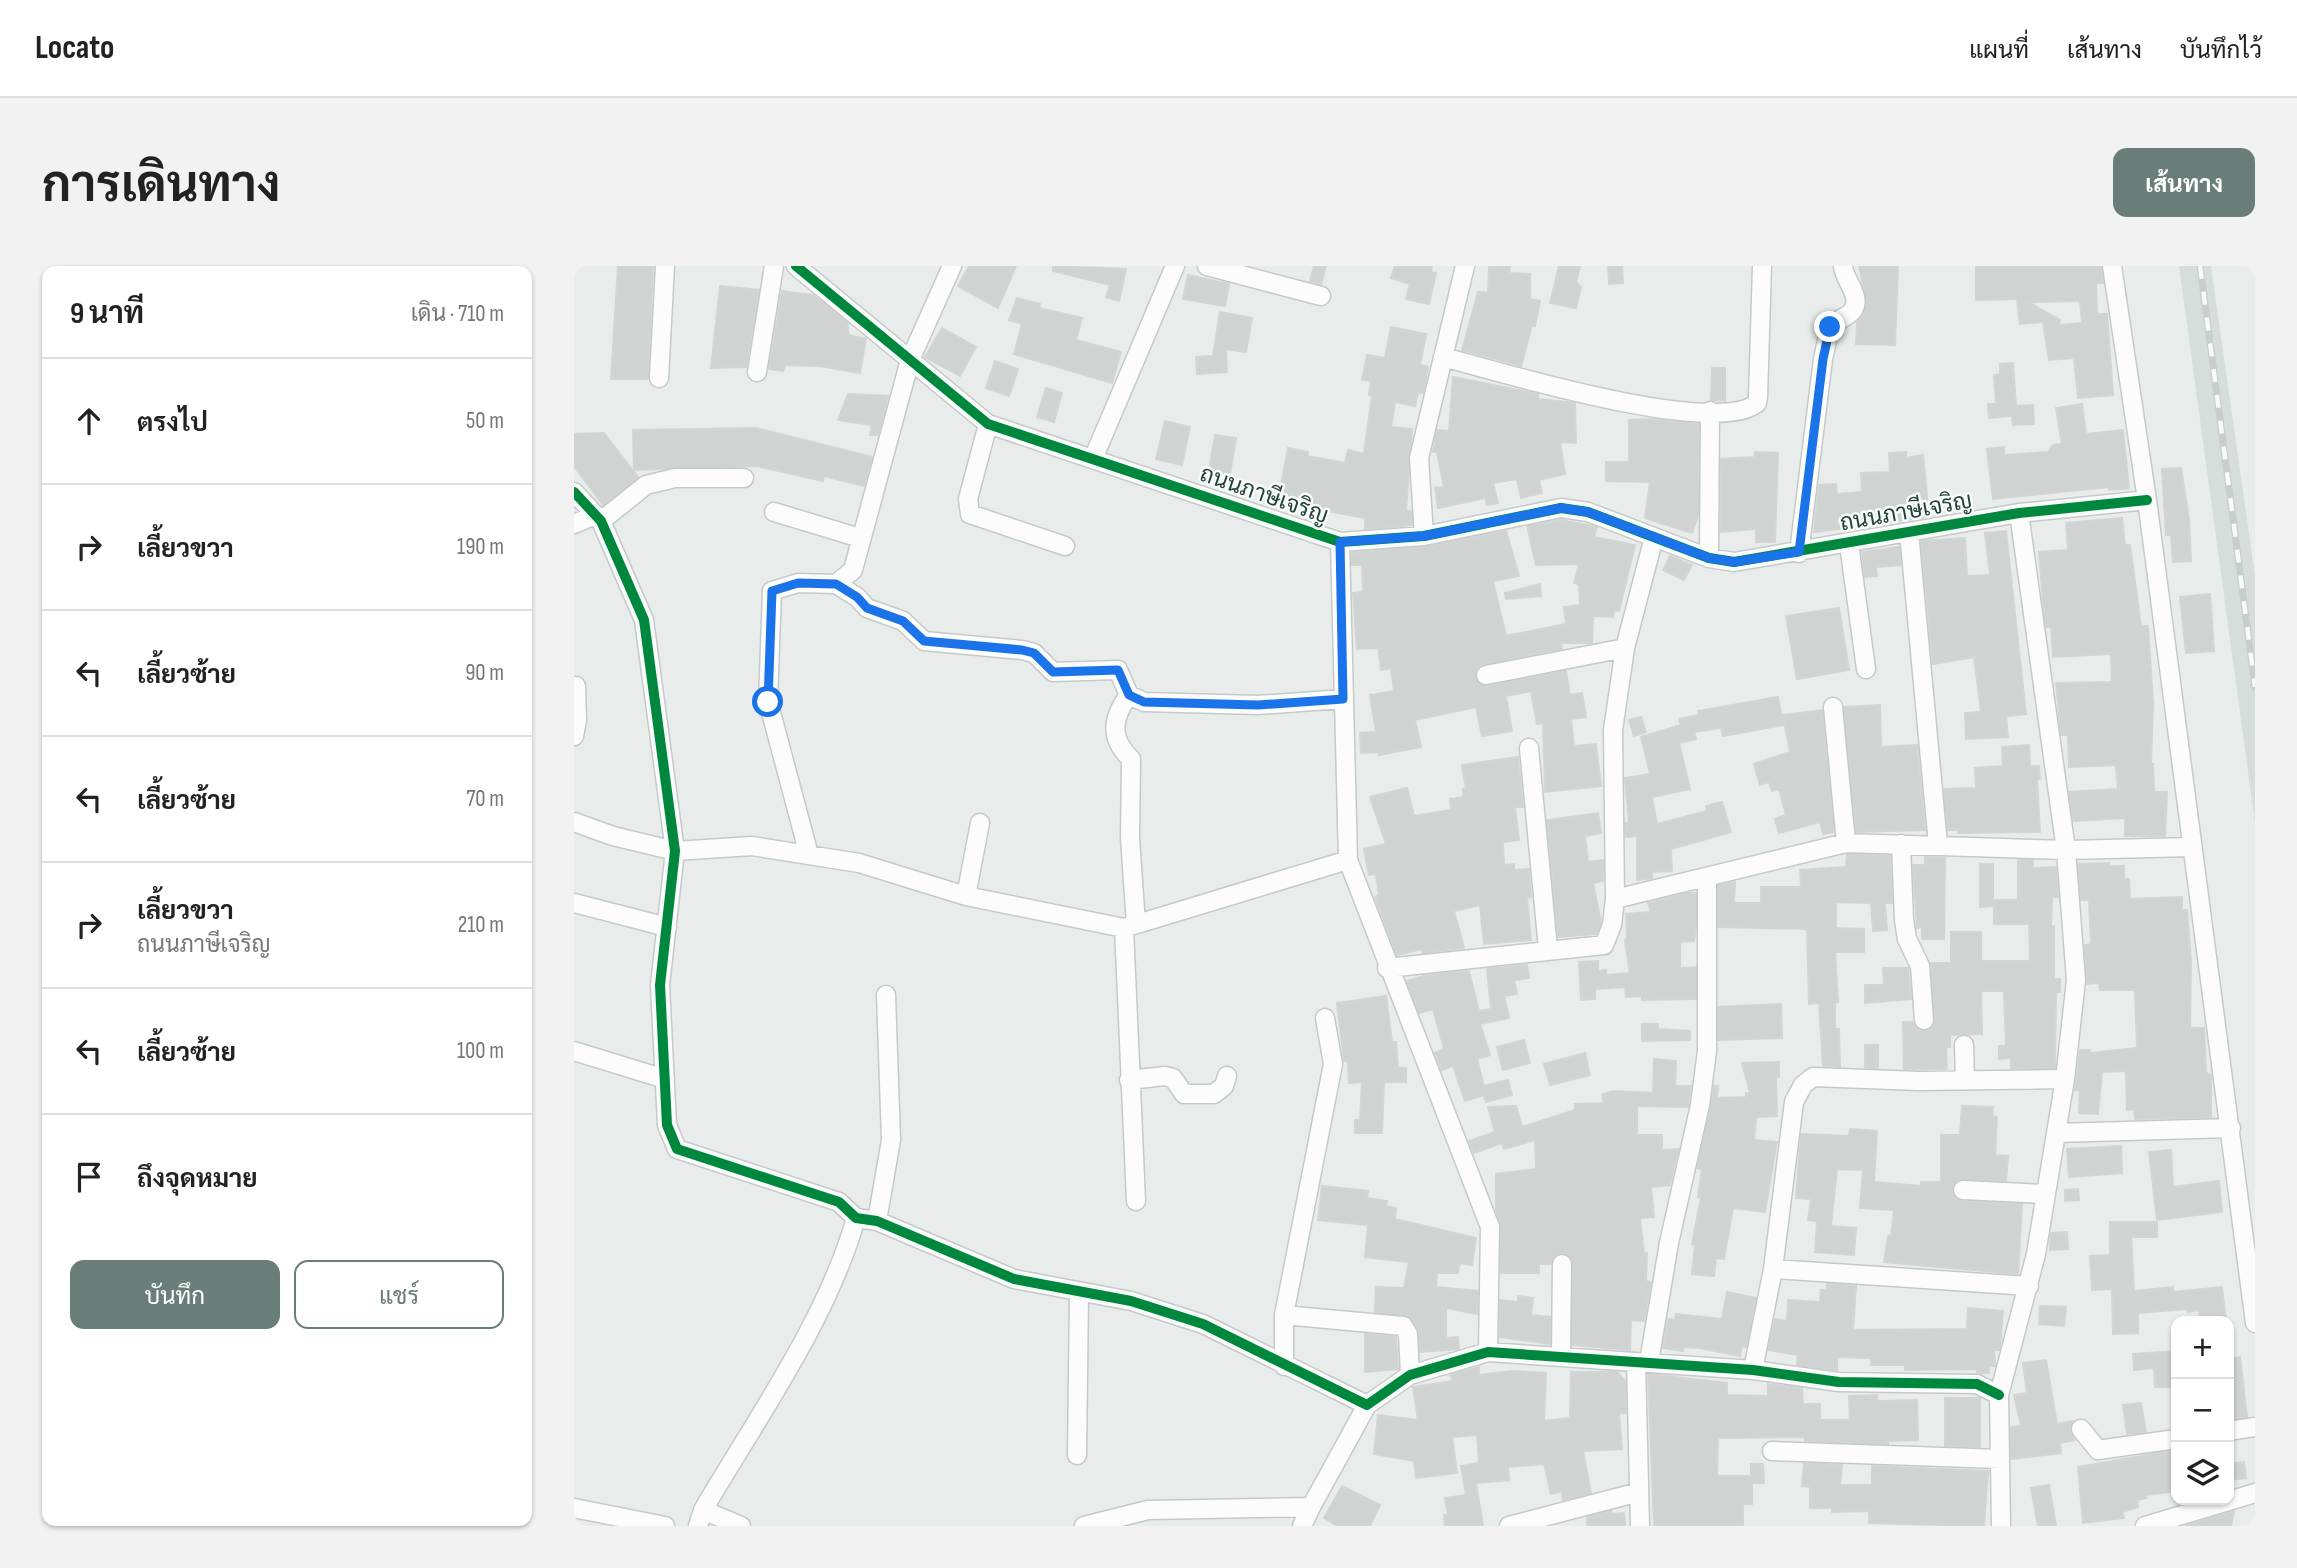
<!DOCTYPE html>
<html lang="th">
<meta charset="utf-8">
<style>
:root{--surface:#fff;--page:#f2f2f2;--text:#222;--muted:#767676;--line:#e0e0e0;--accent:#697e78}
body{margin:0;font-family:"Sofia Sans Condensed",Sarabun,sans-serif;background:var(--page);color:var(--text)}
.controls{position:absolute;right:21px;bottom:21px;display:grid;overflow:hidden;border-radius:14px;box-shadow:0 2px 5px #0004}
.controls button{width:63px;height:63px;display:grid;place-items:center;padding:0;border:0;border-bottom:2px solid var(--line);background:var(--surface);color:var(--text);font:35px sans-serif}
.stop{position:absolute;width:21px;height:21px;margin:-16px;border:5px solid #1a73e8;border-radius:50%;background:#fff}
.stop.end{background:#1a73e8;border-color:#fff;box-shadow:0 2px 7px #0008}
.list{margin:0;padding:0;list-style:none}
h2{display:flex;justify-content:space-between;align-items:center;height:91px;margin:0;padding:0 28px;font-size:30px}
h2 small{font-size:23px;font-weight:400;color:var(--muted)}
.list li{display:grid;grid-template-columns:46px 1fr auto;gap:21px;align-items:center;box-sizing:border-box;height:126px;padding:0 28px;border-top:2px solid var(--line)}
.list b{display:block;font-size:26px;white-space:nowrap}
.list p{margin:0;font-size:23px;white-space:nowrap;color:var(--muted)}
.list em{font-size:23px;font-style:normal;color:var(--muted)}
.actions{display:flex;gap:14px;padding:21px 28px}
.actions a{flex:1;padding:16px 0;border:2px solid var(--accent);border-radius:14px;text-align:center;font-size:24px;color:var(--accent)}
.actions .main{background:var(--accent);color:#fff}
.icon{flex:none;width:38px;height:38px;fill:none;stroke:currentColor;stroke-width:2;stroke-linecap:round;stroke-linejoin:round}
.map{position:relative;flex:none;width:1681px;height:1260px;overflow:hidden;border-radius:14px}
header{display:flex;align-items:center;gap:42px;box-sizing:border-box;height:98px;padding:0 35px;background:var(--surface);border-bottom:2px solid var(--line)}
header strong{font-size:33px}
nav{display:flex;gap:38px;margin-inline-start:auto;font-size:24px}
.intro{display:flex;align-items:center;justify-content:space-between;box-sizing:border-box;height:168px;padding:0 42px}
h1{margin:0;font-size:49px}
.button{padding:18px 32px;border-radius:14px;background:var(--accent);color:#fff;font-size:24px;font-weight:700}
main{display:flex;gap:42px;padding:0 42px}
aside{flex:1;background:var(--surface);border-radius:14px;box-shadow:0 2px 5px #0004}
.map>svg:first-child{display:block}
</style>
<header>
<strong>Locato</strong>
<nav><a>แผนที่</a><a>เส้นทาง</a><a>บันทึกไว้</a></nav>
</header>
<div class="intro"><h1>การเดินทาง</h1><a class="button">เส้นทาง</a></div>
<main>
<aside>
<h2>9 นาที<small>เดิน · 710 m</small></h2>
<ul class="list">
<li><svg class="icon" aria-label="ahead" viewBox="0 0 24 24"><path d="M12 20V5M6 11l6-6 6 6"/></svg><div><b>ตรงไป</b></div><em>50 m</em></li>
<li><svg class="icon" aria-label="right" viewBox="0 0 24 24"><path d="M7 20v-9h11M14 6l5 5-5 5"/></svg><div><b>เลี้ยวขวา</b></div><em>190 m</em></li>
<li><svg class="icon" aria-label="left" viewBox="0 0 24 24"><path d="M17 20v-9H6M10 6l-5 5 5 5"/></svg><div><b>เลี้ยวซ้าย</b></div><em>90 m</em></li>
<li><svg class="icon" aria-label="left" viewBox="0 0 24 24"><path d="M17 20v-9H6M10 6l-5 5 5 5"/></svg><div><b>เลี้ยวซ้าย</b></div><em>70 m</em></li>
<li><svg class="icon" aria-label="right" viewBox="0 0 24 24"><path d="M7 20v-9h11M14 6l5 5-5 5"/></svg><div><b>เลี้ยวขวา</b><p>ถนนภาษีเจริญ</p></div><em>210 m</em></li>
<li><svg class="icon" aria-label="left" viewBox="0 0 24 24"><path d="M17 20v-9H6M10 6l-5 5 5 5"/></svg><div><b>เลี้ยวซ้าย</b></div><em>100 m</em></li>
<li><svg class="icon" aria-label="arrive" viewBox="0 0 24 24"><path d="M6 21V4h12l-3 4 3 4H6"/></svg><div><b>ถึงจุดหมาย</b></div></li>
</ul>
<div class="actions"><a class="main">บันทึก</a><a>แชร์</a></div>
</aside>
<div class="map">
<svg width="1681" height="1260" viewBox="0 0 1681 1260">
<rect width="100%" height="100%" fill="#e8edeb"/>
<!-- built -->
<path fill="#d6dedb" d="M1605 0H1637L1681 310V557Z"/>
<!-- building -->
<path fill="#cfd4d2" stroke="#d1d6d4" stroke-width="2" fill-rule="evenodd" d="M44 0H79L74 113H37Z
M395 0H442L424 42 384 20Z
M479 0 552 3 545 35 532 31 536 19 479 5Z
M740 0H752L747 18 736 15Z
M821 0H858L857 6 862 7 855 38 832 33 836 18 817 12Z
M915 0H936L935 7 956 8V33L966 35 961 60 958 59 947 100 888 84 904 26 914 27Z
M985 0H1006L1002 16 1007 21 1002 42 976 37Z
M1034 0H1048L1049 17 1035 18Z
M1285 0H1324L1321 79 1282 78 1283 57 1293 39Z
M1402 0H1527L1529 17H1522L1523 48H1533L1539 129 1504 132 1500 92 1475 94 1469 56 1446 58 1443 33 1402 34ZM1506 35 1508 57 1485 59 1486 54 1454 36Z
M614 9 655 18 651 40 609 33Z
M146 20 185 24 172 101 137 102Z
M208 25 239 29 274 57V69L292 73 286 107 246 100 211 99 209 105 195 103Z
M443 32 466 38 465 42 508 52 502 74 547 86 538 117 440 88 448 58 435 54Z
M646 46 678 52 672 86 652 83 653 106 623 108 622 91 639 90Z
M817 61 852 68 846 99 854 101 849 127 844 126 841 140 821 136 817 161 838 163 832 245H837L838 259 791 263V252L704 236 714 182 734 186 733 190 771 197 774 184 790 188 798 129H795L797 115 788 114 793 89 811 92Z
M368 62 402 81 386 110 351 91Z
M421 95 444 103 435 130 412 122Z
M1439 97 1442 140 1459 139 1460 158 1439 159 1438 150 1415 152 1414 138H1422L1420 109 1426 108V98Z
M1138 102H1151V135L1137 134Z
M879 111 964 128V133L1001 137 1002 177 986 176 991 208 965 214 968 227 947 232 943 213 919 217 924 237 913 239 911 232 864 242 861 222 870 221 863 186H859L863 164 875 165Z
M472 122 488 127 480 156 463 151Z
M274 128 314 130 304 169H296L298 159 264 154Z
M1508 138 1512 168 1549 164 1555 222 1535 224V221L1419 233 1413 183 1430 181V189L1474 186 1479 179 1488 178 1482 142Z
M1083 153 1125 158 1124 250 1118 267 1071 252 1076 216 1032 215V196H1055V154Z
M591 155 616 161 608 199 582 193Z
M182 162 298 191 290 220 250 210 249 215 183 200 60 204 59 164Z
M30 167 64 211 29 239 0 200V168Z
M641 169 662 172 656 208 635 204Z
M1181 186 1204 187 1201 276H1182V263L1147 266V193L1181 191Z
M1332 186V192L1349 189 1355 251 1240 266 1245 219 1262 218 1263 228 1288 226 1287 207 1316 206 1315 187Z
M1607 202 1615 253 1617 295 1599 296 1597 269H1592L1588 203Z
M1548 252 1551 279H1556L1567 360H1574L1579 437 1577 498H1579L1580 526H1593L1591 570H1551V552L1499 555 1495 526 1544 523 1542 499 1495 501 1494 469H1487L1482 417 1538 416 1537 388 1479 391 1477 361H1472L1469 336 1465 286 1494 284 1492 257Z
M987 254 1023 261 1020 271 1061 279 1045 345 1040 344 1039 351 1019 350 1018 377H987L988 383 910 398 904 401 901 410 904 417 914 420 992 405 996 429 1008 427 1012 451 997 453 1000 480 1022 478 1027 520 971 526 969 457 963 458 957 425 932 430 938 465 908 470 902 441 841 454 847 481 805 489V486L787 487 786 467 802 466 796 429 820 425 817 402 807 404 804 382 783 383 779 327 789 326 788 299H778V287L852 281 932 265 945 310 919 315 932 370 992 358 990 341 1006 339 1005 318 1000 317 1005 298 962 299 954 264V260Z
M1432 265 1452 448 1432 450 1434 471 1392 473 1391 447 1407 446 1400 391 1359 398 1347 275 1391 272 1393 310 1416 309 1411 267Z
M1325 281 1327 299 1302 301 1303 310 1291 311 1288 286Z
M1096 290 1118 299 1110 314 1089 304Z
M966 318 967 330 932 333 931 327Z
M1636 328 1640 385 1612 387 1606 331Z
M1265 342 1275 404 1223 413 1212 350Z
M1204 431 1209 459 1149 470 1147 462 1120 466 1122 473 1105 477 1116 523 1078 531 1083 558 1133 545 1132 540 1148 536 1157 566 1097 583 1098 605 1078 606V612L1063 614V570L1052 571 1051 557H1055L1051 512 1076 508 1067 471 1107 459 1105 453 1125 449 1124 445Z
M1306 439 1307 481 1343 479 1351 564 1282 566 1270 441Z
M1248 444 1260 566 1249 568 1246 556 1205 567 1201 553 1212 549 1205 523 1198 525 1195 516 1186 519 1180 498 1216 486 1209 449Z
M1067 451 1072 466 1060 470 1055 454Z
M1455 479 1456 500H1465L1466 513H1463L1466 566 1384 567V564H1374L1370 523 1402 522 1401 502 1429 500 1428 481Z
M944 491 949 541H941L945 574 929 576 930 599 940 598V604L955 603 957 631 953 632 957 674 910 678 906 639 880 645 890 682 849 687 848 683 823 689 801 631 805 629 802 608 795 609 790 583 812 578 796 531 833 522 840 550 877 544 876 533 889 531V523H892L888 499Z
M1024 547 1027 567 1011 570 1014 596 1029 594V615L1019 617 1027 656 1022 668 984 671 973 554Z
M1273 588 1316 590 1318 637H1311L1313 664 1299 665 1297 637 1262 636V662L1290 663V686H1261L1264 736 1261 737V763H1265L1266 801 1249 800 1245 737 1235 738 1233 663 1144 661V620L1161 616 1160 637H1187V621H1227L1226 604 1272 601Z
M1351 591 1371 592 1370 673H1348V661L1343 662 1339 599H1351Z
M1444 594H1459V602L1482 601 1484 631H1478L1477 660H1480V713H1486V726H1482L1481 802H1437V792L1425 793V780H1432L1430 725H1407L1408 768 1376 769V781H1372L1373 803H1330L1329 756H1339L1344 764 1350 765 1360 760 1357 697H1377V666H1407V695H1456L1455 658H1420V634H1444Z
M1535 597V600H1550V613H1555L1556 633 1608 631V644H1613L1617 695 1616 762H1630L1632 806 1637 809V851L1561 853 1560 843 1553 844 1552 805 1528 806 1524 848 1505 847 1506 824H1501L1506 784H1516V787L1563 782 1561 724H1526L1525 717 1513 718 1511 679 1517 678 1515 634H1507L1504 598Z
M1406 598H1419V640L1406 641Z
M1114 627H1122V661L1120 675 1106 676V702L1122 701V733L1068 734V730L1052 731 1051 721 1021 723V733L1007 734 1005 696 1024 695V705L1032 704V709L1056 707 1051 674 1053 673 1052 648 1077 646 1074 637Z
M953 699 955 712 940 714 943 728 930 730 935 752 906 758 916 789 903 793 910 820 934 814 938 829 912 836 910 829 891 835 879 800 868 804 861 787 870 783 859 743 845 747 833 715 853 709 895 705 905 745 917 743 913 703Z
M1309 702H1334L1337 733 1291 737V719H1310Z
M812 730 818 776H822L824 802H832V816H810L808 867H781V854H786L788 816 775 817 774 795H770L763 737Z
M1207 738 1208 772 1144 774V741Z
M1068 758H1084V763L1116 765V774L1068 775Z
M950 774 956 797 929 804 923 781Z
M1291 779H1304V802H1291Z
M1011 787 1016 809 976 819 970 798Z
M1080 793 1102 795 1101 820H1117L1114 841 1063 840V869H1088V884L1104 883 1096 919 1077 921 1080 951 1066 952 1070 987H1073L1072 1015 1077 1016 1070 1055 1057 1054 1056 1084 998 1079 999 998 994 989 983 988 977 998H965V1007H927V961L922 944V908L962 903 961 874 930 883 928 877 900 887 895 875 921 866 914 841 942 840 948 861 1001 844V838L1030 837 1028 829 1039 825 1079 827Z
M1205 796V811H1202L1203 850 1182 851 1180 874 1203 876 1191 946 1159 942 1150 993 1142 992 1140 1010 1118 1008 1121 979 1118 978 1127 931H1124L1128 903 1123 902 1140 820H1144L1143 832 1172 831V827H1176L1168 797Z
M1388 840 1419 841 1418 850 1423 851 1421 889 1434 890 1432 915 1384 914 1379 918V929L1388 935 1448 938 1444 1008 1310 996 1314 970H1317L1320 944 1286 942 1289 904 1263 903 1257 960 1282 962 1280 989 1241 986 1243 955 1234 954 1237 933 1222 932 1227 868 1275 870 1276 863 1303 865 1300 916 1347 920V916H1367V869H1386Z
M1547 880 1548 907 1495 911 1493 883Z
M1597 884 1599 921 1645 915 1648 946 1583 954 1575 886Z
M748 920 794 925 793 932 813 935 812 940 822 942 821 953 902 972 898 999 886 997 884 1007H863L862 1021 904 1025 903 1048 872 1042V1072L884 1071 885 1083 846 1086 845 1067 835 1051 801 1046 802 1021 830 1022 835 996 791 991 794 959 744 954Z
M1504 923 1505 934 1491 935V924Z
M1536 956H1583V971H1557L1560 1025 1599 1021V1026L1648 1021 1652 1055H1626L1625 1044 1614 1046 1613 1043 1564 1047V1067L1539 1068 1538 1023 1518 1024 1516 990 1536 989Z
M1493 966 1494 983 1476 984 1477 967Z
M1253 1018 1282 1020 1279 1064 1393 1063 1394 1042 1429 1045 1426 1080 1425 1084H1420L1421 1100H1415V1107H1403V1103L1331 1104V1099H1297V1092L1263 1091V1104L1223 1099 1224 1089 1194 1084 1201 1053 1213 1055 1214 1034 1246 1036 1247 1024H1253Z
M1153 1026 1182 1032 1172 1081 1168 1080 1166 1090 1126 1082 1109 1081V1085L1089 1082 1094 1053 1101 1054 1102 1048 1148 1053Z
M944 1030 959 1032 957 1049 976 1051V1078L926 1071V1034L944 1036Z
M1466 1040 1492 1041 1490 1060 1465 1058Z
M791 1068 822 1071 824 1103 791 1106Z
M1602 1085V1121H1581L1580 1102 1560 1104 1559 1088Z
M1666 1091 1673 1151 1655 1154V1093Z
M1472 1094 1483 1158 1499 1155 1496 1164 1501 1174 1486 1177 1487 1187 1437 1193V1161L1447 1160 1440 1129 1453 1127 1449 1097Z
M905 1101V1109L938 1105 972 1107 970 1155 996 1152 997 1106H1043L1051 1115 1052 1147H1045L1048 1183 1009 1185 1017 1227 989 1234 988 1225 977 1228 970 1198 934 1201 935 1214 902 1217 909 1260H871L870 1249H874L871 1232 892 1229 887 1200 905 1197 903 1169 878 1171 883 1207 842 1212 840 1195 800 1188 804 1149 844 1154 839 1121 879 1115 876 1109Z
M1074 1108 1153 1117V1129L1194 1130V1118L1228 1122 1229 1138H1246V1154H1276L1275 1130 1303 1129V1135L1343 1134 1344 1174 1314 1175V1178L1231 1175V1171L1144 1172 1143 1210H1177V1198H1189L1190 1217H1178V1238H1169V1260H1080Z
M1371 1132H1406V1181L1371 1180Z
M1567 1137 1572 1166 1553 1168 1549 1139Z
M1602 1184V1225L1571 1229 1572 1232 1563 1234 1564 1241 1548 1246 1550 1252 1509 1257 1504 1201Z
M1670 1196 1672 1212 1655 1214V1198Z
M1230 1197 1268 1199 1266 1219H1298V1200L1414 1205 1410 1260 1295 1257V1245L1258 1246V1242H1236V1221L1228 1220Z
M1475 1219 1482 1260H1464L1457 1222Z
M768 1220 806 1239 796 1260H764L750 1252Z
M1037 1245 1038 1248 1050 1247 1051 1260H1013V1251Z
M1660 1245 1657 1260H1611Z"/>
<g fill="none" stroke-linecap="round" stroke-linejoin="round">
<defs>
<path id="minor" d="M222 0 414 158 766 276 850 270 987 242 1014 246 1135 292 1160 296 1445 247 1573 234
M633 0 747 30
M1538 0 1573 234 1681 1057
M869 91C923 105 1142 172 1183 137L1184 131 1188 0
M183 106 200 0
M85 112 91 0
M414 158 394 233 396 248 491 280
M519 193 601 0
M0 226 27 255 70 354 101 585 86 719 93 859 103 883 265 936 282 952 303 955 440 1013 557 1035 629 1058 793 1139 836 1109 914 1086 1179 1104 1265 1116 1403 1118 1425 1129
M200 246 286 272
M27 255 72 219 101 212H170
M0 258 21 249
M1335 266 1364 579
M850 270 845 192 891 0
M766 276 774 594 916 961 914 1086
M1275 278 1292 403
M1225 287 1249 93 1256 61C1262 53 1274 52 1279 44 1288 30 1270 14 1269 0
M1135 292 1136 145
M262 318 283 331 293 342 329 355 350 375 448 384 460 387 479 406 544 404 555 429 570 436 684 439 769 433
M912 409 1051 382
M555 429C538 452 535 472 557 493L556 572 562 658
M1259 441 1272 577
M0 470 3 454 2 420
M955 482 974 683
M0 556 39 570 101 585 178 580 285 597 392 630 550 662 774 594
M1327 578 1330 654 1333 673 1346 700 1350 754
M235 589 194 435 198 325 224 317 262 318 279 304 336 94 378 0
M392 630 406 557
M1041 633 1272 577 1492 584 1618 581
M0 637 93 661
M550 662 562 935
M813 702 1030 679 1038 659 1041 633 1039 464 1051 382 1080 271
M1390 779 1391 814
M0 785 91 813
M555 814 591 810 599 812 610 828H640L650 820 653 810
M1482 867 1657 862
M1389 924 1470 928
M303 955 317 874 312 729
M1199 1003 1455 1020
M710 1049 829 1060 834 1068 836 1109
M987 1089 988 998
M1062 1096 1066 1260
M1075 1096 1095 977 1126 839 1133 785V612
M710 1100V1049L759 798 751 752
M1179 1104 1199 1003 1220 836 1229 819 1239 811 1345 815 1491 813
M1507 1163 1524 1184 1602 1173
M1655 1165 1681 1161
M1198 1185 1426 1193
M503 1189 505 1027
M0 1242 91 1260
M129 1244 167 1260
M124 1260 129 1244C183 1152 253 1054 282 952
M510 1260 574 1244 737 1241 793 1139
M728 1260 737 1241
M935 1260 1065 1226
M1427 1260 1425 1129 1462 988 1491 813 1502 714 1492 584 1445 247
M1571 1260 1681 1227"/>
</defs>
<!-- minor casing -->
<use href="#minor" stroke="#c5cac8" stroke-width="21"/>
<!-- minor -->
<use href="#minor" stroke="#fcfcfc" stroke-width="18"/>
<defs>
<path id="rail" d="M1626 0 1681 421"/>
</defs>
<!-- rail casing -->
<use href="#rail" stroke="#c9cdcc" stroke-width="7"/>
<!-- rail -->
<use href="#rail" stroke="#f7fbf9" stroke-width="4.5" stroke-dasharray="13" stroke-linecap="butt"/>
<defs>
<path id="cycleway" d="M222 0 414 158 766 276 850 270 987 242 1014 246 1135 292 1160 296 1445 247 1573 234
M0 226 27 255 70 354 101 585 86 719 93 859 103 883 265 936 282 952 303 955 440 1013 557 1035 629 1058 793 1139 836 1109 914 1086 1179 1104 1265 1116 1403 1118 1425 1129"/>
</defs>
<!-- cycleway casing -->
<use href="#cycleway" stroke="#f7fbf9" stroke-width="15"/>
<!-- cycleway -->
<use href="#cycleway" stroke="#00873e" stroke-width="10"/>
</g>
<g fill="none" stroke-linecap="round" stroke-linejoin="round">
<!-- route -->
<path stroke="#1a73e8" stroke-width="9" d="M194 436 198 325 224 317 262 318 283 331 293 342 329 355 350 375 448 384 460 387 479 406 544 404 555 429 570 436 684 439 769 433 766 276 850 270 987 242 1014 246 1135 292 1160 296 1225 286 1249 93 1256 61"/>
</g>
<g text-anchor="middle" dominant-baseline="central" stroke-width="5" stroke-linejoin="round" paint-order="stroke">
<!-- street labels -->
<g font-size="23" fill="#24423a" stroke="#f7fbf9">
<text transform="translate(690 229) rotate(19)">ถนนภาษีเจริญ</text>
<text transform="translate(1332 246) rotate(-10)">ถนนภาษีเจริญ</text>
</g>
</g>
</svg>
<div class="controls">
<button>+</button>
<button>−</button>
<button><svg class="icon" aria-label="layers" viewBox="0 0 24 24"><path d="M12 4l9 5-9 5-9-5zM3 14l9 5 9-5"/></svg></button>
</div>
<div class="stop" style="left:194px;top:436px"></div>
<div class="stop end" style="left:1256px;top:61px"></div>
</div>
</main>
